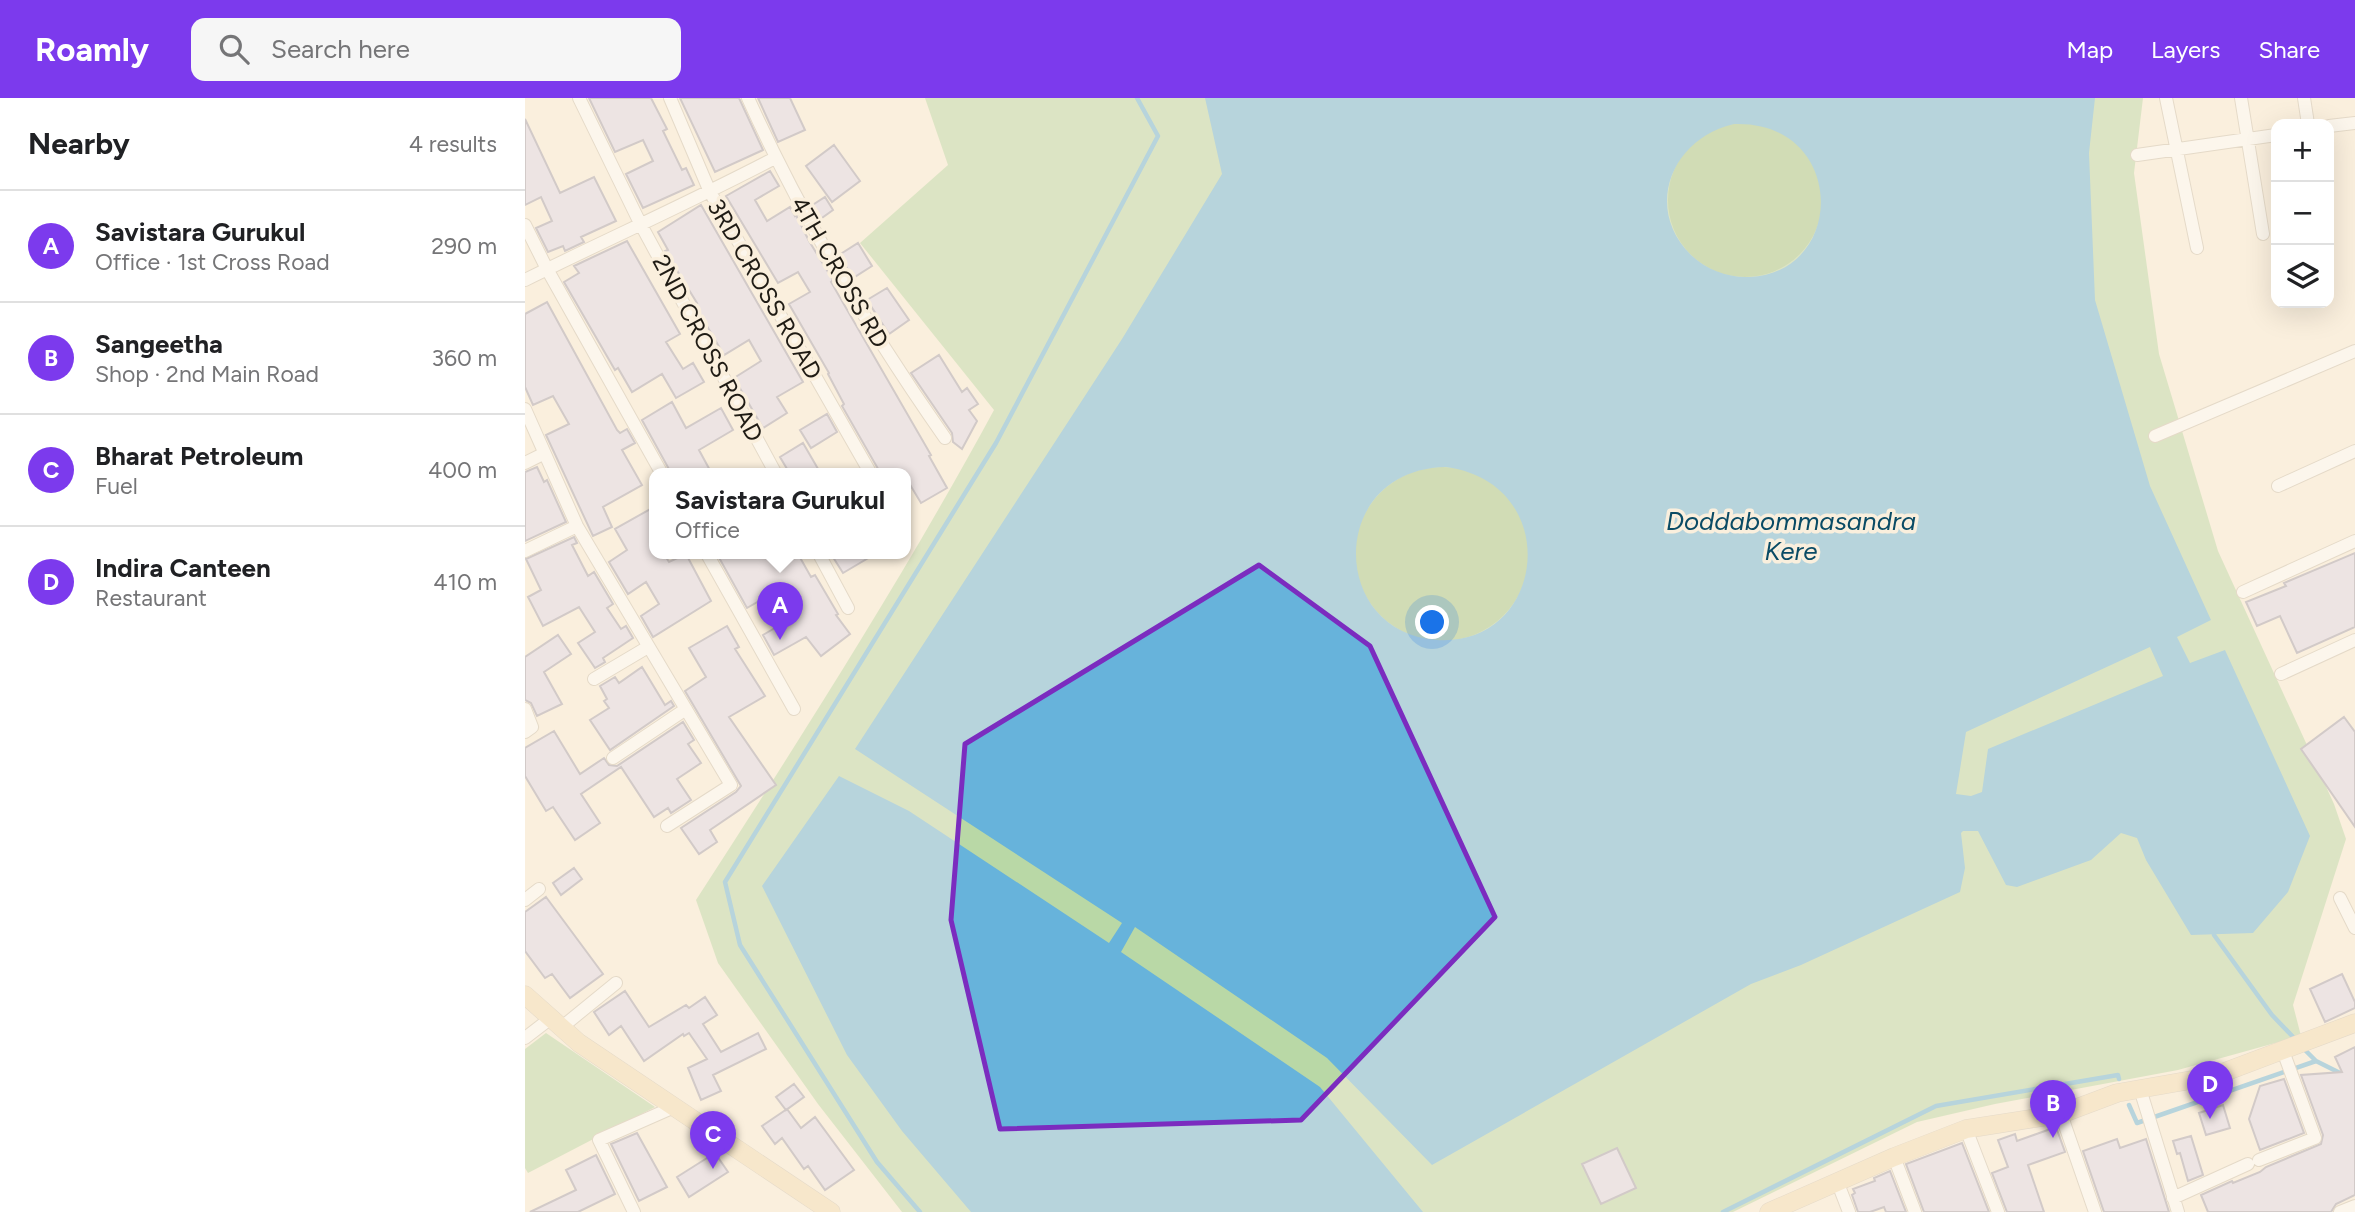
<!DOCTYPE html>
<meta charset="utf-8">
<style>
:root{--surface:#fff;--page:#f6f6f6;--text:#202124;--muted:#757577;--line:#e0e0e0;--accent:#7c3aed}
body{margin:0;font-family:Figtree,sans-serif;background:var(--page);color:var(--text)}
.controls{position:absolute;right:21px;top:21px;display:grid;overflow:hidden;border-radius:14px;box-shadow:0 7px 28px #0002}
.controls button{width:63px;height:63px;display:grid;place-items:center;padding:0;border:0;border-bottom:2px solid var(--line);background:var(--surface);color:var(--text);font:35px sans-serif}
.you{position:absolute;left:908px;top:525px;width:24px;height:24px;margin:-18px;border:5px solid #fff;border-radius:50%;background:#1a73e8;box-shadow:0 0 0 10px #1a73e833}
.badge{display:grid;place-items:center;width:46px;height:46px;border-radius:50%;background:var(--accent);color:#fff;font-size:23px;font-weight:700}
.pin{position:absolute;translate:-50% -58px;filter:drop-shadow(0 2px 4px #0008)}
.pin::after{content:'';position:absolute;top:37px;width:24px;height:21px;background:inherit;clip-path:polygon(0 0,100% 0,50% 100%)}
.popup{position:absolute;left:124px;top:370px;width:262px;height:91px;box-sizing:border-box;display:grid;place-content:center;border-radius:14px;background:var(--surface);filter:drop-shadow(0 2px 5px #0005);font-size:23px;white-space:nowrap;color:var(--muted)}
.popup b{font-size:26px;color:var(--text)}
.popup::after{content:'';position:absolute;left:50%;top:100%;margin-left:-14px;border:14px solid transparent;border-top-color:var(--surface)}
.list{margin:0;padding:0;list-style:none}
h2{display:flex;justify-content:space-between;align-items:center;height:91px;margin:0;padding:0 28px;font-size:30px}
h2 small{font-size:23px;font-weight:400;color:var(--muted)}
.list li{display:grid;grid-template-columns:46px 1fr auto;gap:21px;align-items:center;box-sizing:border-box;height:112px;padding:0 28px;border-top:2px solid var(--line)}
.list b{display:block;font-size:26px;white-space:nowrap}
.list p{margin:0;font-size:23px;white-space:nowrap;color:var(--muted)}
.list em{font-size:23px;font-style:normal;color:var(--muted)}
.icon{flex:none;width:38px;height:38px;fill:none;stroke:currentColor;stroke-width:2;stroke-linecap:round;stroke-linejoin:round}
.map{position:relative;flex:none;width:1830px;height:1114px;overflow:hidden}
header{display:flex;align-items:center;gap:42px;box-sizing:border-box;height:98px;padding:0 35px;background:var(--accent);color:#fff}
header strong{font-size:33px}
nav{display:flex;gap:38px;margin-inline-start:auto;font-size:24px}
.search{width:490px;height:63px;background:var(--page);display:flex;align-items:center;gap:18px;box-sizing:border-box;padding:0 24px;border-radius:14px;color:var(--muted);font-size:26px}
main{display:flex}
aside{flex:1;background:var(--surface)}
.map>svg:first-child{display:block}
</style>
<header>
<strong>Roamly</strong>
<div class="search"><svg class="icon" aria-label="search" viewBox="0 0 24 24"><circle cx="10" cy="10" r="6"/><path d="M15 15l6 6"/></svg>Search here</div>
<nav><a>Map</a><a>Layers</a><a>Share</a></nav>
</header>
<main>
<aside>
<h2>Nearby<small>4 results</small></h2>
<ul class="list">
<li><span class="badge">A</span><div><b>Savistara Gurukul</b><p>Office · 1st Cross Road</p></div><em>290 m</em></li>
<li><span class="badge">B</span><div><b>Sangeetha</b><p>Shop · 2nd Main Road</p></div><em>360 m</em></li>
<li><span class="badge">C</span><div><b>Bharat Petroleum</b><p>Fuel</p></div><em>400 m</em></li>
<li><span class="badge">D</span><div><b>Indira Canteen</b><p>Restaurant</p></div><em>410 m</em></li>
</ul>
</aside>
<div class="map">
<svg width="1830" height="1114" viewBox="0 0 1830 1114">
<rect width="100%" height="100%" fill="#faefdd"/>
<!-- green -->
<path fill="#b9d8a6" d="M400 0H1618L1609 75 1634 256 1693 453 1809 706 1821 741 1768 907 1776 938 1653 972 1470 1006 1392 1024 1208 1114H377L293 1006 193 865 171 802C275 641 378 480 469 312L335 145 423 67Z
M21 935 130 1009 3 1075 0 1070V951Z"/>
<!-- forest -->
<path fill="#9fc586" d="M1143 102a77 77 0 1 1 154 0a77 77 0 1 1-154 0Z
M830 456a87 87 0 1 1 174 0a87 87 0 1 1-174 0Z"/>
<!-- water -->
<path fill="#67b3db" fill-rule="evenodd" d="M680 0H1570L1564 55 1570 202 1625 388 1686 522 1652 539 1665 565 1700 552 1785 738 1763 794 1728 835 1666 837 1621 762 1612 740 1596 735 1566 762 1492 789 1481 787 1453 733H1438L1436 735 1440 770 1435 794 1276 867 1226 886 907 1067 802 960 610 829 596 854 795 989 898 1114H446L377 1033 322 957 237 788 314 678 384 713 584 845 597 825 330 651 597 241 697 76ZM1209 26C1321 22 1323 174 1225 179 1203 180 1182 172 1166 157 1118 110 1147 40 1209 26ZM921 369C1040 385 1022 549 912 542 803 535 802 371 921 369ZM1625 549 1638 578 1463 651 1457 694 1446 698 1431 696 1441 634Z"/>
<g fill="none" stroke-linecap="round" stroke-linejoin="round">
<!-- stream -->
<path stroke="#67b3db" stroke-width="4.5" d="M1689 832V837L1747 917 1771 942
M1779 951 1791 963
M1604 1007 1612 1025 1791 963 1817 976
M395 1114 352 1064 215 847 200 784 471 345 633 38 612 0
M1198 1114 1411 1008 1593 977 1594 981"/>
</g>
<!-- building -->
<path fill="#ddd8eb" stroke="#a29daf" stroke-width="2" d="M64 0H126L142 31 138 33 157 72 161 70 169 87 118 110 101 76 128 63 118 42 90 54Z
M155 0H214L238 52 190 74Z
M233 0H265L280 32 253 44Z
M0 21 35 95 69 79 91 123 56 139 59 144 40 153 38 148 23 154 11 130 27 123 16 99 0 107Z
M309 47 335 83 307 104 281 68Z
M245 73 254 88 230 102 242 123 265 109 270 118 271 117 284 143 308 182 306 184 406 357 404 358 422 390 396 405 381 380V376H356L317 308 319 306 303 276 304 275 264 206 285 194 273 174 253 185 201 98Z
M300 99 308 112 294 122 286 108Z
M176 107 278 284 252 299 262 315 238 330 209 280 236 263 224 242 199 257 169 206 172 205 140 153 143 152 133 134Z
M102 143 155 236 141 244 158 271 168 265 179 284 151 300 137 276 107 294 93 270 90 272 39 184 54 175 49 168Z
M333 145 347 168 328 180 314 157Z
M362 190 384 222 364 236 342 202Z
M22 204 92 332 95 335 102 331 110 345 97 352 117 387 78 409 87 429 68 438 21 337 44 326 28 298 8 307 0 289V216Z
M414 257 437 294 442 290 453 306 444 312 452 323 437 351 428 344 427 335 386 275Z
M147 304 161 330 196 310 208 332 174 352 187 376H147L145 373 117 322Z
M302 316 312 334 286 350 275 332Z
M278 345 296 376H265L255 359Z
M12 369 19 384 22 382 41 424 0 443V374Z
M129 409V456H139L144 464 161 456 186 503 128 539 116 518 134 506 121 484 103 496 84 464 102 452 90 431Z
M49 439 52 445 47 447 63 478 69 474 88 506 82 510 96 531 101 528 108 540 78 560 80 564 70 570 53 545 70 534 54 509 18 528 3 499 16 492 1 461Z
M1830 455V529L1772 555 1755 518 1732 528 1721 504 1761 488 1759 485Z
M192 456H273L286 479 290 477 313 516 311 517 325 536 296 558 281 539 249 557 238 537 272 517 255 491 222 510Z
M306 456H350L318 475Z
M202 528 214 549 210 551 240 598 204 619 251 687 185 732 192 744 174 756 156 730 211 694 216 688 160 593 181 579 164 550Z
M33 537 46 556 19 574 37 606 12 618 6 605 0 602V559Z
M117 569 140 607 146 603 149 608 85 652 65 622 84 610 79 603 82 601 75 588 90 579 94 585Z
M1819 619 1830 634V729L1776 651Z
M158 624 169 642 163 646 176 665 152 681 166 702 146 715 143 710 129 719 96 669 56 696 75 725 50 742 28 709 21 713 0 678V650L29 633 55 676 79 660 84 667 92 668Z
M49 770 57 781 36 797 28 785Z
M21 799 78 876 45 900 27 876 20 880 0 853V814Z
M1817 876 1830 904V910L1800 924 1785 891Z
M100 893 124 929 161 907 164 910 180 899 192 917 178 926 196 954 233 935 241 951 188 977 196 993 176 1002 163 970 182 961 164 935 159 938 158 936 119 963 96 928 84 937 69 914Z
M1830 949V1097L1811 1106 1806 1114H1683L1676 1097 1707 1083 1708 1085 1735 1074 1741 1069 1796 1046 1798 1037 1776 977 1817 974 1810 959Z
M1759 981 1779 1035 1735 1052 1724 1021 1735 988Z
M269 986 279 999 261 1012 251 999Z
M1698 1007 1705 1030 1681 1037 1674 1015Z
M262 1011 276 1030 290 1019 329 1072 300 1092 283 1068 279 1071 257 1040 250 1046 237 1028Z
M1531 1029 1540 1054 1503 1067 1519 1114H1482L1467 1075 1483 1069 1473 1042 1490 1036 1492 1043Z
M112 1035 142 1089 114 1103 86 1046Z
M1666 1038 1678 1077 1663 1083 1655 1055 1652 1056 1648 1043Z
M1592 1041 1595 1050 1621 1041 1644 1114H1579L1558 1053Z
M1437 1045 1464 1114H1399L1381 1066Z
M1092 1050 1111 1090 1076 1106 1057 1066Z
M190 1055 203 1074 164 1099 152 1079Z
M71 1057 90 1096 53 1114H5L51 1092 41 1072Z
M1365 1073 1381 1114H1361L1359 1109 1345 1114H1333L1327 1097 1330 1095 1328 1091 1350 1083 1349 1080Z"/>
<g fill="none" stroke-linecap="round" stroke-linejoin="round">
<defs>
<path id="street" d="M54 0 115 125 251 376
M145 0 185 94 346 376
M223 0C277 120 345 233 420 340
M1641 0 1672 150
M1716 0 1738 136
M1779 0 1783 26
M1804 28 1830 25
M1612 57 1751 37
M0 127 22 171 137 376
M0 182C83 141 168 103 250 60
M0 311 52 428 206 687 142 728
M1630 338 1830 253
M0 365 18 356
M1753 388 1830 353
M0 453 52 428
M182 456 269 611
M294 456 323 510
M1718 494 1830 443
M1756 576 1830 542
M69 581 123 549
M0 611 7 629 0 634
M88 660 161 611
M1815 800 1830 830
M0 802 14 791
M37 929 91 885
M0 940 26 920
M1615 991 1653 1114
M1536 1016 1570 1114
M1441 1031 1473 1114
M1369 1059 1390 1114
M1734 1062 1790 1040 1758 953
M1312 1083 1324 1114
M1648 1100 1723 1066
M109 1114 74 1042 149 1009
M1815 1114 1830 1108"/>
<path id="secondary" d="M0 897 54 945 306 1114
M1244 1114 1369 1059 1441 1031 1536 1016 1592 995 1689 978 1830 925"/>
</defs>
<!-- street casing -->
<use href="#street" stroke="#ccc1b0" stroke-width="14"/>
<!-- secondary casing -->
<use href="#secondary" stroke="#ccc1b0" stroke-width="19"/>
<!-- street -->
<use href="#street" stroke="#fff" stroke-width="12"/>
<!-- secondary -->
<use href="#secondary" stroke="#f4deb7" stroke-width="18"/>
</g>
<!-- marked area -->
<path d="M0 0H1830V1114H0ZM734 467 845 548 970 819 776 1022 475 1031 426 822 440 646Z" fill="#faefdd" fill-opacity=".55" fill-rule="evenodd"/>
<path fill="none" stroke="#7b2cbf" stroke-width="5" stroke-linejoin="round" d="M734 467 845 548 970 819 776 1022 475 1031 426 822 440 646Z"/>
<g text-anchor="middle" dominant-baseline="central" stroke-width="7" stroke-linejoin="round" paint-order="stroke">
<!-- street labels -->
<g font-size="24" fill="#1f1b14" stroke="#faefdd">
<text transform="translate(315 174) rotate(60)">4TH CROSS RD</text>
<text transform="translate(240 191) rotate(60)">3RD CROSS ROAD</text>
<text transform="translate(183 250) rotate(62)">2ND CROSS ROAD</text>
</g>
<!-- water labels -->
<g font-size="26" font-style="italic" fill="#0a4b65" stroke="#faefdd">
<text x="1266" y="423">Doddabommasandra<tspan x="1266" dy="30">Kere</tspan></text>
</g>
</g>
</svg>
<div class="controls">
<button>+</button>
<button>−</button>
<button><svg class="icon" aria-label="layers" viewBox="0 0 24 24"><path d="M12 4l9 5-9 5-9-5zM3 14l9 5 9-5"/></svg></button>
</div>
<div class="you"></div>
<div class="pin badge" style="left:255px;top:542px">A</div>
<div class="popup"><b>Savistara Gurukul</b>Office</div>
<div class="pin badge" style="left:1528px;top:1040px">B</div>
<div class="pin badge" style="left:188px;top:1071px">C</div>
<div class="pin badge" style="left:1685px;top:1021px">D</div>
</div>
</main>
